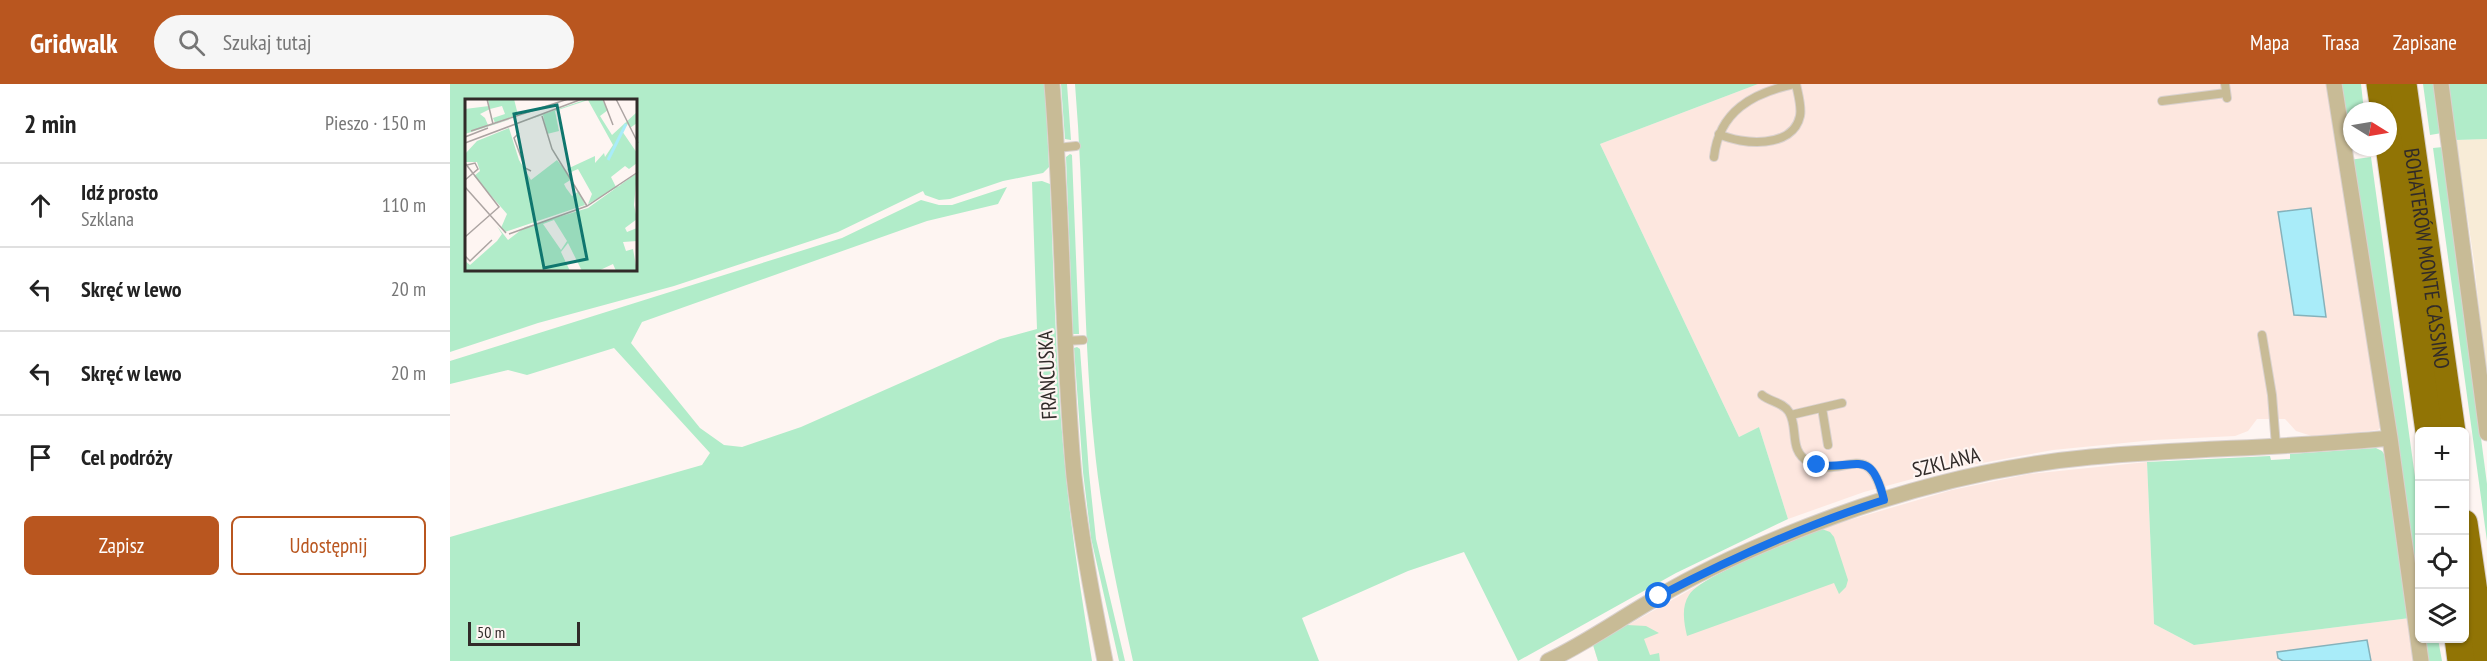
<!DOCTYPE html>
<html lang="pl">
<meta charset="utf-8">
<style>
:root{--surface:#fff;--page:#f6f6f6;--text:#222;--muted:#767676;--line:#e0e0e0;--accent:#b9561f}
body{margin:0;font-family:"PT Sans Narrow",sans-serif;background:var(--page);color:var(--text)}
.controls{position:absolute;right:18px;bottom:18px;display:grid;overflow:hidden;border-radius:9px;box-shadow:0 2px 4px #0004}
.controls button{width:54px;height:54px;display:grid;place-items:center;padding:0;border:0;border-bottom:2px solid var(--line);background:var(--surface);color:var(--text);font:30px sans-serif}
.compass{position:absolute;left:1893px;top:18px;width:54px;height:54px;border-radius:50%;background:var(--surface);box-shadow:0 2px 4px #0004;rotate:101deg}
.scale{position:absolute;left:18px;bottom:15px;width:112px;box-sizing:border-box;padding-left:6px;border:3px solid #312b29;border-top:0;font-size:16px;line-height:21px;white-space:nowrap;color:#312b29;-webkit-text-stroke:4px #fef5f2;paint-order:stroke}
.stop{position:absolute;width:18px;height:18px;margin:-14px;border:4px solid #1a73e8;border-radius:50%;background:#fff}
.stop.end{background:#1a73e8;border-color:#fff;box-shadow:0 2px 6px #0008}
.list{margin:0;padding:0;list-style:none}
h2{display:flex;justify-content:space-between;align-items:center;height:78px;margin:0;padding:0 24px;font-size:26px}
h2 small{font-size:20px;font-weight:400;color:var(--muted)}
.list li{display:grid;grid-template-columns:39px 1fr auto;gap:18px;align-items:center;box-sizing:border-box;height:84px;padding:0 24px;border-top:2px solid var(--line)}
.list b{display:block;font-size:22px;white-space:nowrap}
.list p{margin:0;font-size:20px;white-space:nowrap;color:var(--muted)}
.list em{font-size:20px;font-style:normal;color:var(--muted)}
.actions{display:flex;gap:12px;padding:18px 24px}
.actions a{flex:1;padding:14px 0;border:2px solid var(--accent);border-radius:9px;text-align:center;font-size:21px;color:var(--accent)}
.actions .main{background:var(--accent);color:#fff}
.icon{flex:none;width:33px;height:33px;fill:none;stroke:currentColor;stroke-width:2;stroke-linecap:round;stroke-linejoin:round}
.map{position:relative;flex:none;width:2037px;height:577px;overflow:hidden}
header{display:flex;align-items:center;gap:36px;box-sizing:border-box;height:84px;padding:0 30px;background:var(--accent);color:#fff}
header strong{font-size:28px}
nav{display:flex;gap:33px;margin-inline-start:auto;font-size:21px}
.search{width:420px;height:54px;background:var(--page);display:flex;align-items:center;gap:15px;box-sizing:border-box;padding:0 21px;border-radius:33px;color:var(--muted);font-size:22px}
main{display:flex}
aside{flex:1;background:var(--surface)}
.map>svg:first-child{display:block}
</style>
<header>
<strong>Gridwalk</strong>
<div class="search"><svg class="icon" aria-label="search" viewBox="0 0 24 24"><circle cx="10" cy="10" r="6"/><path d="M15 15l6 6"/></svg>Szukaj tutaj</div>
<nav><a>Mapa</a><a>Trasa</a><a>Zapisane</a></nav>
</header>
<main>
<aside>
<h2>2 min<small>Pieszo · 150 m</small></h2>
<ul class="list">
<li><svg class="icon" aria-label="ahead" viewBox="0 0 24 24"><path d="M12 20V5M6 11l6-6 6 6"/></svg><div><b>Idź prosto</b><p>Szklana</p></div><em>110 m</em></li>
<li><svg class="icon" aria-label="left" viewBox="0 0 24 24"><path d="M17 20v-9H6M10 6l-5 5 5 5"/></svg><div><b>Skręć w lewo</b></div><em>20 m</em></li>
<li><svg class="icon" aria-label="left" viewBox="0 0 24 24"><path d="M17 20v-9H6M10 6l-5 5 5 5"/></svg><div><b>Skręć w lewo</b></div><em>20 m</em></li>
<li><svg class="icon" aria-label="arrive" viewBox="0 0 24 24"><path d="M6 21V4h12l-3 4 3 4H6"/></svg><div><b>Cel podróży</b></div></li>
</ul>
<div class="actions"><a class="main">Zapisz</a><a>Udostępnij</a></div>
</aside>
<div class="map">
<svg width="2037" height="577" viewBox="0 0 2037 577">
<rect width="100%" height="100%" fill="#fef5f2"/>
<!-- built -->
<path fill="#fde7df" d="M1308 0H1880L1932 342 1928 346 1865 353 1846 347 1835 335H1807L1798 347 1785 352 1704 356 1603 366 1499 385 1414 408 1338 435 1309 343 1289 353 1150 60Z
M1697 378 1704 540 1744 561 1960 534 1966 577H1148L1143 561 1245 503 1296 477 1386 440 1502 406 1579 390Z"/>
<!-- industrial -->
<path fill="#f8ecd7" d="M2037 55V299L2024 177 2006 56Z"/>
<!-- green -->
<path fill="#b1ecc9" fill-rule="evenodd" d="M0 0H595L599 83 593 89 553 97 500 115 489 116 475 111 473 107 388 148 224 202 88 239 0 268ZM16 16H186V186H16Z
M611 0H617L621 56 615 55Z
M625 0H1308L1150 60 1289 353 1309 343 1338 435 1226 489 1068 577 1014 468 958 487 852 534 869 577H683C667 504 651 432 644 358 632 239 635 119 625 0Z
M1889 0H1911L1914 27H1902V63H1897Z
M1973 0H1985L1992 49 1980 51Z
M1999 0H2037V55L2006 56Z
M1993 63 2037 400V457L1983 64Z
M620 70 622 71 629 250H623L616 73Z
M1921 73 1969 422V533L1899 76Z
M592 97 600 100C604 197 606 295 616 392 622 454 632 515 642 577H0V453L252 381 260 369 164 264 77 291 58 286 0 300V277L392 154 471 116 489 121H502L557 103 548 120 477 137 192 238 181 259 250 344 274 361 292 363 351 343 550 255 587 245 582 98Z
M627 263 630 265 639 389 646 455 675 577H669L641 454 633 388 624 264Z
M1926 364 1932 367 1938 376 1960 534 1744 561 1704 540 1697 378 1820 372 1821 376 1840 375V370Z
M1372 445 1380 448 1384 453 1398 496 1396 503 1389 510 1384 499 1237 552C1234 539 1231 523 1239 511 1250 492 1346 456 1372 445Z
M1177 541 1196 542 1209 549 1194 555 1200 571 1209 569 1210 577H1148L1143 561Z
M1972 555H1988L1992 577H1976Z"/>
<!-- water -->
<path fill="#a9ecf9" stroke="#85b2bb" stroke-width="1.5" d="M1861 124 1876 233 1844 231 1828 128Z
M1917 556 1921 577H1833L1828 574 1827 568Z"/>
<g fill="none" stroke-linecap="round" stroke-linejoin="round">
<defs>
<path id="service" d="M1775 0 1777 14
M1712 17 1776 9
M1269 50C1292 61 1343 65 1350 32 1352 23 1348 10 1346 0
M607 64 626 62
M1264 73C1269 27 1303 9 1344 0
M1812 251 1822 311 1826 362
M615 257 633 256
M1312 311C1320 318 1333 318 1339 328 1349 344 1338 367 1359 378 1393 398 1418 350 1434 416
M1372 324 1378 361
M1341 331 1392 319"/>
<path id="minor" d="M602 0C613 131 612 262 624 392 631 454 643 516 655 577
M1884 0 1940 354 1971 577
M1991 0 2037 349
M1098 577C1136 559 1171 534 1208 513 1263 480 1325 454 1385 432 1467 402 1555 381 1641 373 1741 364 1841 364 1940 354"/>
<g id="motorway">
<path d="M1930 0 1934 27"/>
<path id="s1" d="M1953 0 2002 348"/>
<path d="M1938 55 1979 348"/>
<path d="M2014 439 2034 577"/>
<path d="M2008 554 2011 577"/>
</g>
</defs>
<!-- service casing -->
<use href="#service" stroke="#d9d1ce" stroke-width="10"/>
<!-- minor casing -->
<use href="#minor" stroke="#d9d1ce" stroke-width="17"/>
<!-- motorway casing -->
<use href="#motorway" stroke="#d9d1ce" stroke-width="29"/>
<!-- service -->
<use href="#service" stroke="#c8bb96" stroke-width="8"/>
<!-- minor -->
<use href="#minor" stroke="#c8bb96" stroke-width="15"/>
<!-- motorway -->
<use href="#motorway" stroke="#917405" stroke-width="27"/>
</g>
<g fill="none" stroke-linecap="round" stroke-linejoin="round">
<!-- route -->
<path stroke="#1a73e8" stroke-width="8" d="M1209 512C1282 474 1355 441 1434 416 1421 362 1407 386 1367 381"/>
</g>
<g text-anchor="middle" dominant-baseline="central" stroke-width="4.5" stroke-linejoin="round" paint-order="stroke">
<!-- street labels -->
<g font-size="21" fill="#312b29" stroke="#fef5f2">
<text stroke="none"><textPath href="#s1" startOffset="176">BOHATERÓW MONTE CASSINO</textPath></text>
<text transform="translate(597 291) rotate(-93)">FRANCUSKA</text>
<text transform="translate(1496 378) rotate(-14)">SZKLANA</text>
</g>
</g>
<!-- overview -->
<g transform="translate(15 15)">
<rect width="172" height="172" fill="#fef5f2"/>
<path d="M23 0H49L53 16 30 24 28 19 40 15 37 7 25 10 15 15 20 19 23 26 19 28 53 18 0 35V10L24 7ZM122 0H137L143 11 135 17 147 36 172 13V24L165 29 163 25 157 32 172 54V64L164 70 160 67 146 78 151 88 156 86 123 105 127 95 113 70 104 74 102 70 130 57V64L139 54 140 58 148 46 123 1 90 12 94 32 82 35 78 16 56 23ZM44 29 54 61 66 81 92 61 107 80 99 85 101 89 107 97 114 92 120 106 40 133 36 129 42 115 9 77 15 72 12 63H0V55L12 42ZM172 74 169 106 172 120 160 129 162 133 172 129V142L158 143 161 152 168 150 172 172H151L148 165 133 172H117L103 144 96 153 105 172H0V162L5 166 32 142 37 135 32 127 43 141 60 128 123 109ZM89 121 102 142 96 151 78 125Z" fill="#b1ecc9" fill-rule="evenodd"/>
<path fill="none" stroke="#a9ecf9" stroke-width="3" d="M143 61 161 25"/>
<path fill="none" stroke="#aca4a2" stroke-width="1.5" d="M22 0 28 25M138 0 148 26M151 0 173 44M77 17 87 50 122 107M6 32 103 0M54 34 49 39 60 69 66 72M0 38 23 29M0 44 117 0M0 64 34 108 0 138M0 81 13 70 10 64 2 66M0 88 41 134M44 135 122 107 173 73M0 157 5 162 27 141"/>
<path fill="#0f766e" fill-opacity="0.15" stroke="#0f766e" stroke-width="3" d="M92 6 122 160 79 169 49 15Z"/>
<rect width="172" height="172" fill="none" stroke="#312b29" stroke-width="3"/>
</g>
</svg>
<div class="controls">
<button>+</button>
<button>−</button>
<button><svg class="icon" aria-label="locate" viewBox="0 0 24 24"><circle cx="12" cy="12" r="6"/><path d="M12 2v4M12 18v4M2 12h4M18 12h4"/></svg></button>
<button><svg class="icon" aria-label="layers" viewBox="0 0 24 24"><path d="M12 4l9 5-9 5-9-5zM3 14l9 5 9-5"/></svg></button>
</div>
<svg class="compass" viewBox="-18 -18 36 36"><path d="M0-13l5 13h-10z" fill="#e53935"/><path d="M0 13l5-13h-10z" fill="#767676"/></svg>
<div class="scale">50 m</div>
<div class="stop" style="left:1209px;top:512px"></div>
<div class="stop end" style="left:1367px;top:381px"></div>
</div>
</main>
